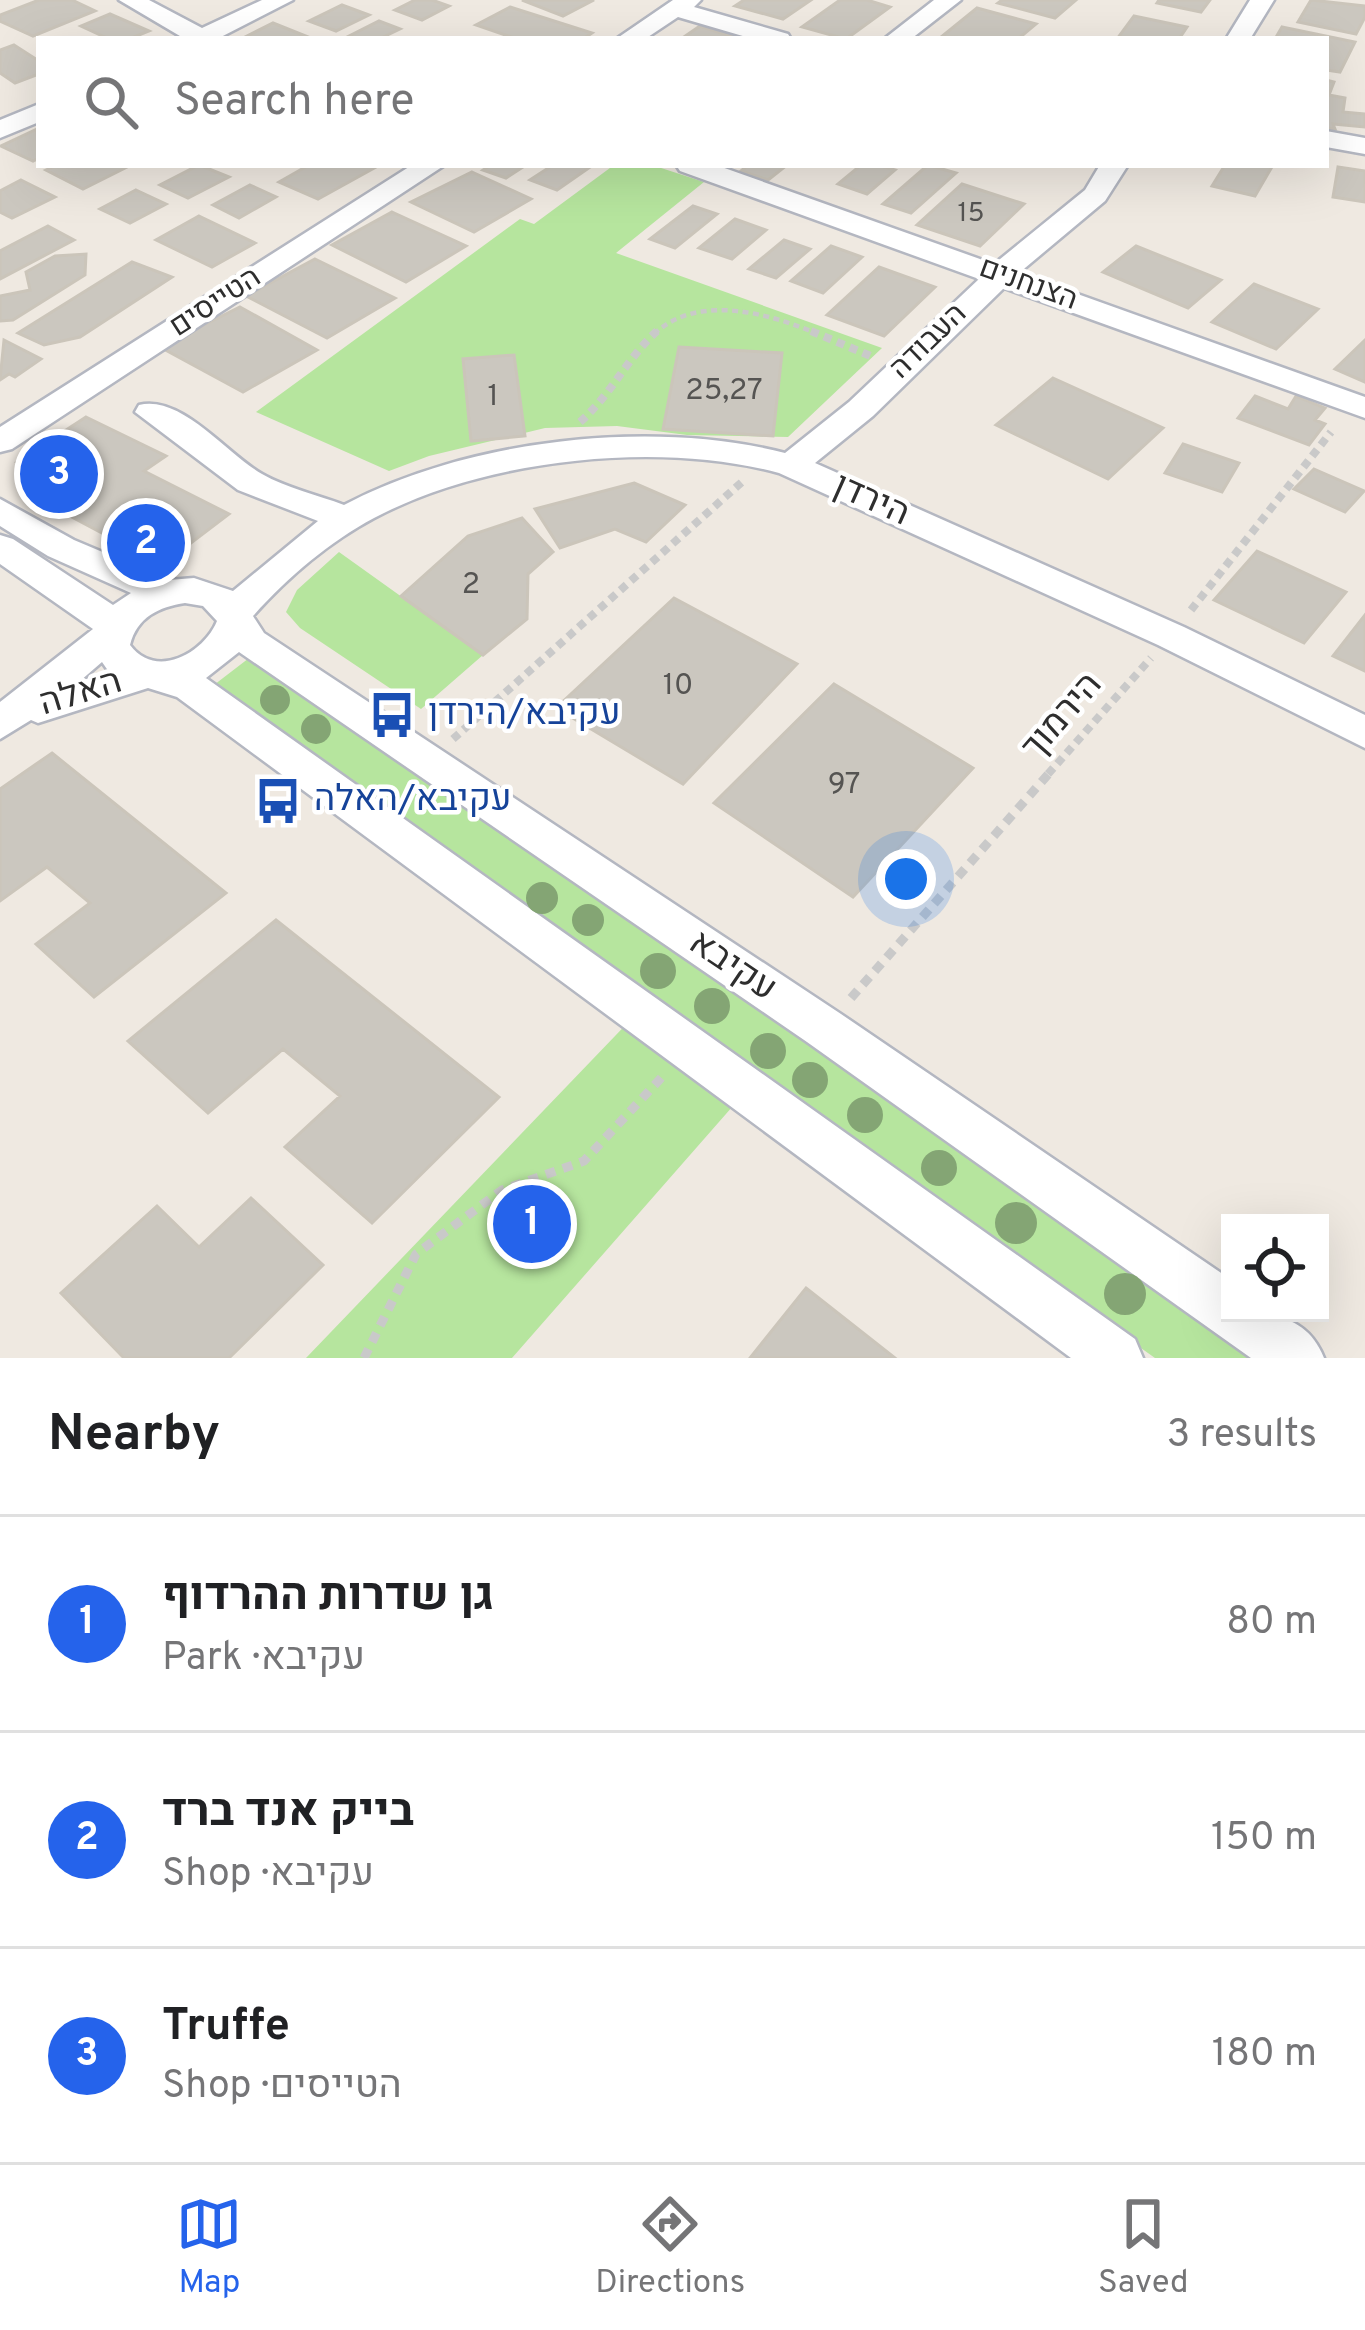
<!DOCTYPE html>
<meta charset="utf-8">
<style>
:root{--surface:#fff;--page:#f2f2f2;--text:#202124;--muted:#757577;--line:#e0e0e0;--accent:#2563eb}
body{margin:0;font-family:Overpass,Heebo,sans-serif;background:var(--page);color:var(--text)}
.controls{position:absolute;right:36px;bottom:36px;display:grid;overflow:hidden;border-radius:0px;box-shadow:0 12px 48px #0002}
.controls button{width:108px;height:108px;display:grid;place-items:center;padding:0;border:0;border-bottom:3px solid var(--line);background:var(--surface);color:var(--text);font:60px sans-serif}
.you{position:absolute;left:906px;top:879px;width:42px;height:42px;margin:-30px;border:9px solid #fff;border-radius:50%;background:#1a73e8;box-shadow:0 0 0 18px #1a73e833}
.badge{display:grid;place-items:center;width:78px;height:78px;border-radius:50%;background:var(--accent);color:#fff;font-size:39px;font-weight:700}
.pin{position:absolute;translate:-50% -50%;border:6px solid #fff;box-shadow:0 3px 12px #0006}
.list{margin:0;padding:0;list-style:none}
h2{display:flex;justify-content:space-between;align-items:center;height:156px;margin:0;padding:0 48px;font-size:51px}
h2 small{font-size:39px;font-weight:400;color:var(--muted)}
.list li{display:grid;grid-template-columns:78px 1fr auto;gap:36px;align-items:center;box-sizing:border-box;height:216px;padding:0 48px;border-top:3px solid var(--line)}
.list b{display:block;font-size:45px;white-space:nowrap}
.list p{margin:0;font-size:39px;white-space:nowrap;color:var(--muted)}
.list em{font-size:39px;font-style:normal;color:var(--muted)}
.icon{flex:none;width:66px;height:66px;fill:none;stroke:currentColor;stroke-width:2;stroke-linecap:round;stroke-linejoin:round}
.map{position:relative;flex:none;width:1365px;height:1358px;overflow:hidden}
.search{position:absolute;background:var(--surface);box-shadow:0 12px 48px #0002;left:36px;right:36px;top:36px;height:132px;display:flex;align-items:center;gap:30px;box-sizing:border-box;padding:0 42px;border-radius:0px;color:var(--muted);font-size:45px}
.sheet{height:804px;background:var(--surface)}
nav{display:flex;justify-content:space-around;align-items:center;box-sizing:border-box;height:168px;border-top:3px solid var(--line);background:var(--surface);font-size:33px;color:var(--muted)}
nav a{display:grid;justify-items:center;gap:6px}
nav .on{color:var(--accent)}
.map>svg:first-child{display:block}
</style>
<div class="map">
<svg width="1365" height="1358" viewBox="0 0 1365 1358">
<rect width="100%" height="100%" fill="#efe9e1"/>
<!-- green -->
<path fill="#b6e59e" d="M614 165H652L704 182 616 253 882 348 788 437 687 435 617 426 545 428 429 456 389 471 256 412 520 219 534 224Z
M339 552 483 655 421 709 300 628 286 612 297 590Z
M253 655 1263 1358H1155L210 688Z
M639 1011 747 1090 512 1358H306Z"/>
<!-- building -->
<path fill="#cbc7bf" stroke="#cbc5ba" stroke-width="3" d="M39 0H72L95 11 33 36 0 21V15Z
M415 0H432L449 6 422 20 395 10Z
M522 0H594L563 16Z
M744 0H811L783 19 735 6Z
M840 0H867L890 7 846 39 802 27Z
M1002 0H1076L1055 18 998 3Z
M1159 0H1210L1201 12 1157 3Z
M1311 0 1365 6V17L1356 34 1298 22Z
M342 5 369 15 336 31 309 21Z
M510 7 592 33 583 39H517L476 25Z
M977 8 1036 24 1018 39 941 37Z
M110 14 149 31 129 39H109L81 26Z
M1134 16 1187 27 1179 39H1117Z
M379 21 400 29 379 39 347 37Z
M273 23 313 39H241Z
M700 26 721 33 742 39H681Z
M1282 27 1355 42 1340 72 1326 70V39H1275Z
M14 45 39 61V74L15 83 0 73V50Z
M1326 80 1334 82 1329 95 1345 98 1343 112 1365 114V127L1333 124 1335 129 1326 128Z
M37 129 39 158 33 161 1 146Z
M57 165H119L125 168 83 189 46 170Z
M199 165 229 177 188 198 160 185Z
M309 165H377L378 166 318 199 279 182Z
M491 165H526L506 178 483 170Z
M553 165H593L557 190 530 180Z
M748 165H787L768 180 741 171Z
M861 165H878L895 170 867 194 838 184Z
M928 165 956 173 911 213 883 204Z
M1225 165H1273L1255 196 1212 186Z
M1338 167 1365 171V202L1333 197Z
M472 172 531 199 474 232 411 202Z
M21 180 55 197 12 218 0 212V191Z
M962 184 1024 204 980 246 917 225Z
M250 185 276 197 239 218 213 205Z
M136 190 166 204 130 223 100 209Z
M693 206 717 214 675 248 650 239Z
M392 212 466 246 406 282 332 245Z
M199 216 255 243 212 267 156 240Z
M735 219 766 230 732 259 699 248Z
M48 226 74 240 0 279V251Z
M784 240 810 249 776 278 749 269Z
M831 246 862 257 823 293 791 281Z
M1136 246 1221 280 1188 308 1103 272Z
M86 254 85 275 13 320 0 321V296L30 290 26 272 55 256Z
M315 259 395 298 327 338 246 296Z
M132 262 172 277 80 337 44 345 18 333Z
M879 267 935 287 884 336 827 315Z
M1254 284 1318 309 1276 349 1212 322Z
M240 307 317 350 243 392 160 347Z
M4 340 41 359 15 377 9 374 0 380Z
M1365 340V382L1335 369Z
M679 347 782 353 773 436 663 429Z
M514 355 525 436 471 441 463 359Z
M1053 378 1163 428 1108 479 996 425Z
M1255 396 1288 409 1296 396 1325 408 1315 420 1325 424 1309 445 1238 418Z
M86 417 166 456 144 471 229 514 162 565 53 507 74 492 17 462Z
M1183 444 1239 463 1222 492 1165 473Z
M1314 469 1364 491 1345 512 1294 489Z
M634 483 685 505 646 542 615 529 560 548 535 509Z
M522 518 553 552 528 574 527 619 483 655 401 596 468 536Z
M1257 551 1346 592 1304 643 1214 600Z
M674 598 797 664 683 784 556 708Z
M1365 615V671L1333 656Z
M834 684 973 768 853 897 714 803Z
M52 753 226 893 94 997 36 944 90 903 47 867 0 901V789Z
M276 920 499 1097 372 1223 285 1147 340 1096 283 1049 208 1113 128 1041Z
M251 1198 323 1265 229 1358H124L61 1293 157 1206 199 1247Z
M806 1288 895 1358H750Z"/>
<g fill="none" stroke-linecap="round" stroke-linejoin="round">
<defs>
<path id="minor" d="M119 0H149L202 28 262 0H293L217 39H185Z
M673 0H701L694 7 788 34 791 39H753L678 17 645 39H616Z
M934 0H961L911 39H884Z
M1250 0H1274L1250 39H1226Z
M39 104V122L0 138V120Z
M1326 131 1365 138V154L1326 147Z
M412 165H445L12 449 0 452V427Z
M676 165H716L994 264 1085 190 1100 165H1128L1105 201 1019 273 1365 397V418L1004 288 873 416 815 463 1184 627 1365 715V748L1158 645 779 473C658 440 485 459 374 518 329 542 287 578 253 616L264 633 841 1014 1230 1279V1313C1271 1313 1307 1315 1324 1358H1251L807 1042 239 652 206 678 1135 1339 1143 1358H1071L177 697 148 688 38 723 31 720 0 739V702L93 629 0 564V535L13 539 113 605 131 593 48 556 0 526V499L74 540 169 580 194 578 233 591 318 521 238 490 135 412 139 405C181 394 228 455 262 474 286 488 318 495 344 505 466 440 651 418 785 453L849 402 979 279 680 171ZM185 603 203 606 217 621C204 653 156 680 130 645 137 617 159 607 185 603ZM102 662 109 672 80 681Z"/>
</defs>
<!-- minor casing -->
<use href="#minor" stroke="#b4b7c1" stroke-width="5"/>
<!-- path-far2 -->
<path stroke="#c9c9c9" stroke-width="4.5" stroke-dasharray="6 4.5" stroke-linecap="butt" d="M654 334C698 293 768 313 818 334"/>
<!-- path-far1 -->
<path stroke="#c9c9c9" stroke-width="8" stroke-dasharray="8 6" stroke-linecap="butt" d="M811 331 873 357
M580 422C611 395 627 358 657 331
M1191 610 1331 432
M453 739 742 482
M1048 774 1151 658"/>
<!-- path -->
<path stroke="#c9c9c9" stroke-width="9" stroke-dasharray="10 8" stroke-linecap="butt" d="M851 998 1051 771
M364 1358 416 1254 502 1190 584 1161 662 1077"/>
<!-- minor -->
<use href="#minor" fill="#fff" fill-rule="evenodd"/>
</g>
<!-- trees -->
<g fill="#84a574">
<circle cx="275" cy="700" r="15"/>
<circle cx="316" cy="729" r="15"/>
<circle cx="542" cy="898" r="16"/>
<circle cx="588" cy="920" r="16"/>
<circle cx="658" cy="971" r="18"/>
<circle cx="712" cy="1006" r="18"/>
<circle cx="768" cy="1051" r="18"/>
<circle cx="810" cy="1080" r="18"/>
<circle cx="865" cy="1115" r="18"/>
<circle cx="939" cy="1168" r="18"/>
<circle cx="1016" cy="1223" r="21"/>
<circle cx="1125" cy="1294" r="21"/>
</g>
<!-- icons -->
<defs>
<symbol id="bus-bare" viewBox="-9 -9 18 18"><path d="M-5-6H5V4H4V6H2V4H-2V6H-4V4H-5ZM-3.5-4V0h7V-4ZM-3.5 1.2v1.5H-2V1.2ZM2 1.2v1.5H3.5V1.2Z" fill="#1a4fb4" stroke="#fff" stroke-width="2.5" paint-order="stroke"/></symbol>
</defs>
<g fill-rule="evenodd">
<use href="#bus-bare" x="359" y="682" width="66" height="66"/>
<use href="#bus-bare" x="245" y="768" width="66" height="66"/>
</g>
<g text-anchor="middle" dominant-baseline="central" stroke-width="9" stroke-linejoin="round" paint-order="stroke">
<!-- far-number labels -->
<g font-size="27" fill="#555452">
<text x="971" y="214">15</text>
</g>
<!-- far-street labels -->
<g font-size="30" fill="#2e2e2e" stroke="#fff">
<text transform="translate(1028 285) rotate(20)">הצנחנים</text>
<text transform="translate(216 303) rotate(-33)">הטייסים</text>
<text transform="translate(929 342) rotate(-44)">העבודה</text>
</g>
<!-- number labels -->
<g font-size="30" fill="#555452">
<text x="724" y="391">25,27</text>
<text x="493" y="397">1</text>
<text x="471" y="585">2</text>
<text x="678" y="686">10</text>
<text x="844" y="785">97</text>
</g>
<!-- street labels -->
<g font-size="36" fill="#2e2e2e" stroke="#fff">
<text transform="translate(871 501) rotate(24)">הירדן</text>
<text transform="translate(81 694) rotate(-17)">האלה</text>
<text transform="translate(1063 717) rotate(-49)">הירמוך</text>
<text transform="translate(732 967) rotate(34)">עקיבא</text>
</g>
<!-- transit labels -->
<g font-size="36" fill="#164399" stroke="#fff" text-anchor="start">
<text x="428" y="715">עקיבא/הירדן</text>
<text x="314" y="801">עקיבא/האלה</text>
</g>
</g>
</svg>
<div class="controls">
<button><svg class="icon" aria-label="locate" viewBox="0 0 24 24"><circle cx="12" cy="12" r="6"/><path d="M12 2v4M12 18v4M2 12h4M18 12h4"/></svg></button>
</div>
<div class="you"></div>
<div class="pin badge" style="left:532px;top:1224px">1</div>
<div class="pin badge" style="left:146px;top:543px">2</div>
<div class="pin badge" style="left:59px;top:474px">3</div>
<div class="search"><svg class="icon" aria-label="search" viewBox="0 0 24 24"><circle cx="10" cy="10" r="6"/><path d="M15 15l6 6"/></svg>Search here</div>
</div>
<section class="sheet">
<h2>Nearby<small>3 results</small></h2>
<ul class="list">
<li><span class="badge">1</span><div><b>גן שדרות ההרדוף</b><p>Park · עקיבא</p></div><em>80 m</em></li>
<li><span class="badge">2</span><div><b>בייק אנד ברד</b><p>Shop · עקיבא</p></div><em>150 m</em></li>
<li><span class="badge">3</span><div><b>Truffe</b><p>Shop · הטייסים</p></div><em>180 m</em></li>
</ul>
</section>
<nav>
<a class="on"><svg class="icon" aria-label="map" viewBox="0 0 24 24"><path d="M3 6l6-2 6 2 6-2v14l-6 2-6-2-6 2zM9 4v14M15 6v14"/></svg>Map</a>
<a><svg class="icon" aria-label="directions" viewBox="0 0 24 24"><path d="M12 3l9 9-9 9-9-9zM9 14v-3h6M13 9l2 2-2 2"/></svg>Directions</a>
<a><svg class="icon" aria-label="saved" viewBox="0 0 24 24"><path d="M7 4h10v16l-5-4-5 4z"/></svg>Saved</a>
</nav>
